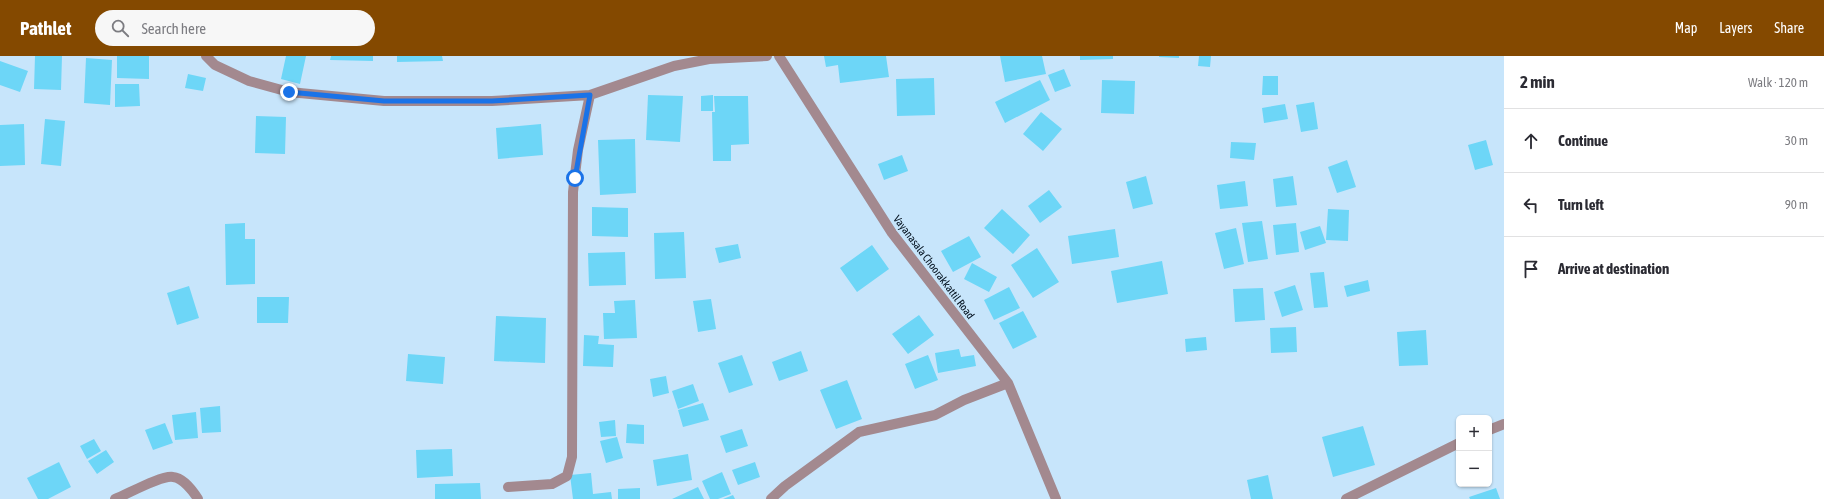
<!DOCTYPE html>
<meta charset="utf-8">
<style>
:root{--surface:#fff;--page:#f7f7f7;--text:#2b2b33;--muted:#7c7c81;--line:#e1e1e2;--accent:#844900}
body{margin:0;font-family:"Asap Condensed",sans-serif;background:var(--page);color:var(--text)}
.controls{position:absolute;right:12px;bottom:12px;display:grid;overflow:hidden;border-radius:6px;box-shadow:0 1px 3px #0004}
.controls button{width:36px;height:36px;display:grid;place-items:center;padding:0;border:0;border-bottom:1px solid var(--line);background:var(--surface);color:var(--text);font:20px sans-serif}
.stop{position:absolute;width:12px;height:12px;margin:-9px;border:3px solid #1a73e8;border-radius:50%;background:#fff}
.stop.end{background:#1a73e8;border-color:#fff;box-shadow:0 1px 4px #0008}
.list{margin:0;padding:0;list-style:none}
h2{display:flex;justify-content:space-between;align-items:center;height:52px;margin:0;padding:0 16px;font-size:17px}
h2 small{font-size:13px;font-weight:400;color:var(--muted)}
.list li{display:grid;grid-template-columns:26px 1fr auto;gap:12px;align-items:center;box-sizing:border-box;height:64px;padding:0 16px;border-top:1px solid var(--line)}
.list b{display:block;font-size:15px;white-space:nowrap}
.list em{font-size:13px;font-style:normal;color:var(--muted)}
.icon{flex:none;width:22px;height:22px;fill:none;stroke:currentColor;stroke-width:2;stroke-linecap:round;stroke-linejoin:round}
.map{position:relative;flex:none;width:1504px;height:443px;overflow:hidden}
header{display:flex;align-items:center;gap:24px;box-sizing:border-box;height:56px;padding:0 20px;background:var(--accent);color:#fff}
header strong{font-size:19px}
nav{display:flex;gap:22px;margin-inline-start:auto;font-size:14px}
.search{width:280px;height:36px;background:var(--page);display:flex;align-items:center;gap:10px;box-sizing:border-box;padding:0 14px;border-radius:22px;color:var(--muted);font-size:15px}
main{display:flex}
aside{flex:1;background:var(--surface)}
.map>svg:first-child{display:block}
</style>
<header>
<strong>Pathlet</strong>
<div class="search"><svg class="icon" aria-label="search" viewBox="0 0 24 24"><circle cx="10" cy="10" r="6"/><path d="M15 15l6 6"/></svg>Search here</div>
<nav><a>Map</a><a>Layers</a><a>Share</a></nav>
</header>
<main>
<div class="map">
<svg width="1504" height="443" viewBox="0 0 1504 443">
<rect width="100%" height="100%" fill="#c7e5fb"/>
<!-- building -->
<path fill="#6dd6f7" d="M35 0H62L61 34 34 33Z
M117 0H149V23L117 22Z
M286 0H306L300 28 281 23Z
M331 0H373V5L330 4Z
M397 0H442L443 5 397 6Z
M824 0H886L889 21 840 27 838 9 826 11Z
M1000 0H1042L1046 18 1005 26Z
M1080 0H1113V3L1080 4Z
M1159 0H1179V2L1159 1Z
M1199 0H1211L1210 11 1198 10Z
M86 2 112 4 110 49 84 47Z
M0 5 28 15 20 36 0 29Z
M1064 13 1071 30 1055 36 1048 19Z
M188 18 206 22 203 35 185 32Z
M1263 20H1278V39H1262Z
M934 22 935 59 897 60 896 23Z
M1040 24 1050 44 1005 67 995 46Z
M1102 24 1135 25 1134 58 1101 57Z
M115 28H139L140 50 115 51Z
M648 39 683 40 680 86 646 84Z
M713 39V55H701V40Z
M714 40H748L749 88 731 89V105H713L712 56H715Z
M1314 46 1318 73 1301 76 1296 49Z
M1285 48 1288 63 1264 67 1262 52Z
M1041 56 1062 73 1043 95 1023 78Z
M256 60 286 61 285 98 255 97Z
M45 63 65 65 61 110 41 108Z
M24 68 25 109 0 110V69Z
M541 68 543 99 498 103 496 72Z
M635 83 636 137 600 139 598 84Z
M1486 84 1493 109 1475 114 1468 89Z
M1231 86 1256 87 1254 104 1230 102Z
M902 99 908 115 884 124 878 108Z
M1347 104 1356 131 1337 137 1328 111Z
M1146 120 1153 148 1133 153 1126 126Z
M1293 120 1297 149 1276 151 1273 123Z
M1245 125 1248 150 1220 153 1217 129Z
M1049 134 1062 151 1040 167 1028 150Z
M592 151 628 152V181L592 180Z
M1002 153 1030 179 1013 198 984 172Z
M1328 153 1349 154 1348 185 1326 184Z
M1262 165 1268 203 1248 206 1242 167Z
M245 167V183H255V228L226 229 225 168Z
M1296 167 1299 196 1276 199 1273 169Z
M1320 170 1326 187 1305 194 1300 176Z
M1236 172 1244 208 1224 213 1215 177Z
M1115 173 1119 201 1072 208 1068 180Z
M684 176 686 222 655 223 654 177Z
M969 180 981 201 953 216 941 195Z
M738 188 741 202 719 207 715 192Z
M872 189 889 213 857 236 840 212Z
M1037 192 1059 226 1033 242 1011 209Z
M625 196 626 229 589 230 588 197Z
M1162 205 1168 238 1117 247 1111 215Z
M972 207 997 221 989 236 964 223Z
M1324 216 1328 251 1314 252 1310 217Z
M1368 224 1370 235 1347 241 1344 230Z
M1295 229 1303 254 1282 261 1274 236Z
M189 230 199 262 177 269 167 237Z
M1009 231 1020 252 994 264 984 244Z
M1263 232 1265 264 1235 266 1233 233Z
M257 241H289L288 267H257Z
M711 243 716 273 698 276 693 245Z
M635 244 637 282 604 283 603 257H615L614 245Z
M1023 255 1037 281 1013 293 999 267Z
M919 259 934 279 908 298 892 278Z
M496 260 546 262 545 307 494 305Z
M1296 271 1297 296 1271 297 1270 272Z
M1426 274 1428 309 1399 310 1397 276Z
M584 279 599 280 598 288 614 289 613 311 583 310Z
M1206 281 1207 294 1186 296 1185 283Z
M959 293 961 301 974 299 976 310 938 317 935 297Z
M801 295 808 315 779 325 772 306Z
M408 298 445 301 443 328 406 325Z
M742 299 753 329 729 337 718 307Z
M928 299 938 324 915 333 905 308Z
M666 320 669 337 653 341 650 323Z
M847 324 862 363 836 373 820 334Z
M693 328 699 345 678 353 672 335Z
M703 347 709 364 683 371 678 354Z
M220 350 221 376 202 377 200 352Z
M196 356 198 382 175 384 172 359Z
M615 364 616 380 601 381 599 366Z
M165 367 173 387 153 394 145 374Z
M627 368 644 369V388L626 387Z
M1363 370 1375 409 1333 421 1322 381Z
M742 373 748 390 726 397 720 380Z
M617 381 623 402 606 407 600 385Z
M94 383 101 395 87 403 80 390Z
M452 393 453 420 417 422 416 394Z
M106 394 114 406 97 418 88 405Z
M688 398 692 424 657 430 653 404Z
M59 406 71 431 48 443H38L27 422Z
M755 406 760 421 738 429 732 414Z
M722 416 731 438 718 443H710L702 425Z
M591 417 593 438 611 436 612 443H573L570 419Z
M1268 419 1273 443H1251L1247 424Z
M480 427 481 443H435V428Z
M698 431 704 443H672Z
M640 432V443H618V433Z
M1496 432 1500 443H1470L1469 441Z
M733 439 735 443H723Z"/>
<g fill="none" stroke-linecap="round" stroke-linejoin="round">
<!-- minor -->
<path stroke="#a3898f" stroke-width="10" d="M206 0 215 9 249 25 289 36 384 45H492L590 39 674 10 709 3 767 0
M779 0 892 177 1008 327 1056 443
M1489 374 1504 368
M508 431 552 428 567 420 572 401 573 136 578 94 590 39
M115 443C128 438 161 419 173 421 183 422 193 435 198 443
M771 443 785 430 859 376 935 359 964 344 1008 327
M1346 443 1459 387"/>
</g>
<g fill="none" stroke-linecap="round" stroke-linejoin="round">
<!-- route -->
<path stroke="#1a73e8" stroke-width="5" d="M289 36 384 45H492L590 39 575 122"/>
</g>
<g text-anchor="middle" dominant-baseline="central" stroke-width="3" stroke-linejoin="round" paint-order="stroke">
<!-- street labels -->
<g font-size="11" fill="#000f1c" stroke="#c7e5fb">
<text transform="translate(934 211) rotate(53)">Vayanasala Choorakkattil Road</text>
</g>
</g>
</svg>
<div class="controls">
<button>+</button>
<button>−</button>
</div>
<div class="stop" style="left:575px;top:122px"></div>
<div class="stop end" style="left:289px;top:36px"></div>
</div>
<aside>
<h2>2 min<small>Walk · 120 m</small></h2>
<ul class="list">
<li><svg class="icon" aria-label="ahead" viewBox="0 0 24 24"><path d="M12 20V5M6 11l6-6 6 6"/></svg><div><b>Continue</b></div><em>30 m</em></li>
<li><svg class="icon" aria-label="left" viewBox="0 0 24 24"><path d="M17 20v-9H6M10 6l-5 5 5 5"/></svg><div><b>Turn left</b></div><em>90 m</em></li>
<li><svg class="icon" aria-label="arrive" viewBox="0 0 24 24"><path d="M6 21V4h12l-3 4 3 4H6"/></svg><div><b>Arrive at destination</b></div></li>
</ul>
</aside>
</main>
